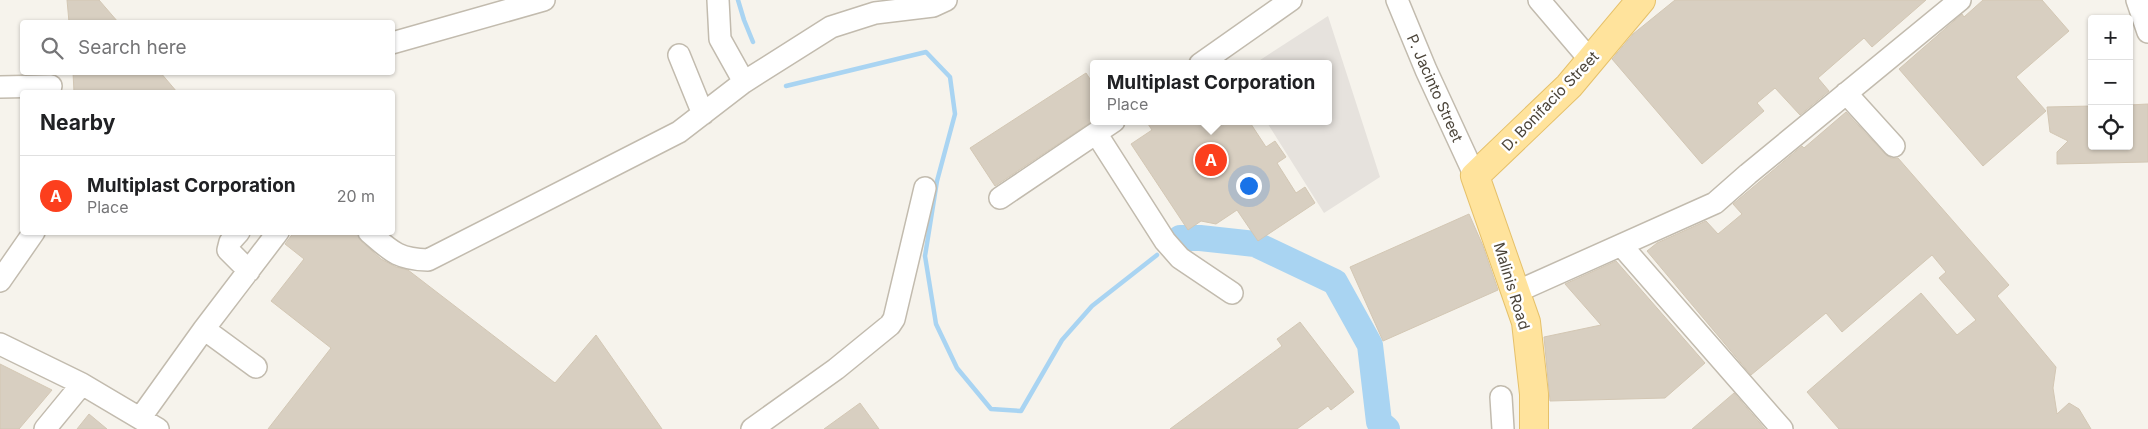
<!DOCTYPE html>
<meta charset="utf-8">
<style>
:root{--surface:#fff;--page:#f6f6f6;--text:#202124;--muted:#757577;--line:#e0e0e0;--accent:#fc3f1d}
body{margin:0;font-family:Inter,sans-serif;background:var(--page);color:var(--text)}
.controls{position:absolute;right:15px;top:15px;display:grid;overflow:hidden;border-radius:5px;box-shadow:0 1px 4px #0004}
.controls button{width:45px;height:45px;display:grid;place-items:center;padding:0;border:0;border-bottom:1px solid var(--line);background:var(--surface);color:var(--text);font:25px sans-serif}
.you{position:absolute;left:1248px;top:185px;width:18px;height:18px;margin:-12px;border:4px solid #fff;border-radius:50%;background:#1a73e8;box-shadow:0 0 0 8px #1a73e833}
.badge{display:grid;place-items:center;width:32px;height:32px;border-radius:50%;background:var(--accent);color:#fff;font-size:16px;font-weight:700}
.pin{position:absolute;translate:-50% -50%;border:2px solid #fff;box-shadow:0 1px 5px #0006}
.popup{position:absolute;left:1090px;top:60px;width:242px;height:65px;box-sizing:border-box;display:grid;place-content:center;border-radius:5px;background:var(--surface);filter:drop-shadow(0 1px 4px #0005);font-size:16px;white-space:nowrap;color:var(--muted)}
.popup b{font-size:19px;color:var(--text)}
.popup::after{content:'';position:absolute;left:50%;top:100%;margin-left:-10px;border:10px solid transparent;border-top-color:var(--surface)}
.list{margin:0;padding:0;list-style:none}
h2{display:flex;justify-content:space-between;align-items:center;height:65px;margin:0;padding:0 20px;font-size:21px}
h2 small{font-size:16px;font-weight:400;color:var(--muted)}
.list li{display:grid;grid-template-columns:32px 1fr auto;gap:15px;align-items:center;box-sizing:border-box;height:80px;padding:0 20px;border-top:1px solid var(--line)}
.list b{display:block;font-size:19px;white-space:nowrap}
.list p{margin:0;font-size:16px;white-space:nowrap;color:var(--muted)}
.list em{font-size:16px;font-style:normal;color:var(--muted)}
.icon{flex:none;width:28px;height:28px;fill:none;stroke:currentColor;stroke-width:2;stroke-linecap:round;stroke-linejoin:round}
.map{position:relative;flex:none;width:2148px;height:429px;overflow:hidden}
.search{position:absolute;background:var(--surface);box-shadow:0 1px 4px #0004;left:20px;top:20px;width:375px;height:55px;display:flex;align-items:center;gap:12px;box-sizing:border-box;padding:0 18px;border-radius:5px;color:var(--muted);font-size:19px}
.panel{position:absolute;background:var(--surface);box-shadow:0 1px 4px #0004;left:20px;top:90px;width:375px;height:145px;border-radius:5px}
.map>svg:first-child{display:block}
</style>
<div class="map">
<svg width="2148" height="429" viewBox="0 0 2148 429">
<rect width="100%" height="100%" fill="#f6f3ec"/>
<!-- industrial -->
<path fill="#e6e2dd" d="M1328 16 1380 177 1324 213 1266 121H1328V64H1254Z"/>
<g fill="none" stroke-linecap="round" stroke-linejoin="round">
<!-- stream -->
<path stroke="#a9d4f2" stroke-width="4.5" d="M738 0 744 20 753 42
M786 86 926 52 950 77 955 114 937 181 925 256 936 324 957 368 991 409 1021 411 1062 340 1092 306 1157 255"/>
<!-- river -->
<path stroke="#a9d4f2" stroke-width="26" d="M1180 238H1200L1255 244 1335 282 1370 345 1379 422 1387 429"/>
</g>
<!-- building -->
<path fill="#d8cfc1" stroke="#d3c7b4" d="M67 0H99L118 22H69Z
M1675 0H1926L1872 47 1864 38 1818 78 1829 91 1800 115 1775 88 1757 103 1764 111 1702 164 1612 59 1633 34Z
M1983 0H2042L2069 31 2016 77 2046 111 1983 166 1899 69 1962 14 1964 17Z
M73 72H160L177 92H74Z
M1086 73 1094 85V120L995 186 970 148Z
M2148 104V162L2057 164V152L2068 141 2050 132 2047 107 2092 106V146H2129V105Z
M1846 112 1885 154 1891 158H1898L2009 285 1997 296 2056 367 2053 388 2057 414 2069 403 2079 409 2091 429H1839L1807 392 1921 293 1957 335 1976 320 1939 278 1946 272 1932 255 1842 332 1826 313 1751 375 1647 251 1657 243 1706 221 1718 234 1742 214 1733 204 1802 146 1804 148Z
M1146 121H1249L1266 147 1275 141 1286 157 1277 163 1296 193 1305 187 1315 203 1258 241 1237 210 1216 224 1201 221 1188 230 1131 144 1152 130Z
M1469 214 1483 246 1498 290 1383 341 1350 267Z
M294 232H357L361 241 381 259 396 267 408 270 555 383 596 335 662 429H268L331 348 271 301 304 259 285 244Z
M1616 261 1705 363 1665 398 1550 401 1544 337 1601 325 1565 284Z
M1300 322 1354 392 1331 410 1328 406 1297 429H1170L1282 346 1277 339Z
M0 364 52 390 19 429H0Z
M1734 393 1765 429H1692Z
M860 403 879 429H824Z
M89 414 107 429H77Z"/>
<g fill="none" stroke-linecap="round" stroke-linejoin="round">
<defs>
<path id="minor" d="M718 0 720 39 744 82 831 27 875 13 933 6 946 0
M1397 0 1426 70 1475 176
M1539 0 1591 61
M2137 0 2148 32
M392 43 544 0
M679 55 703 114
M1200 64 1291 0
M0 87 51 86
M1846 93 1894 146
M1096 133 1165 241 1180 258 1232 293
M1000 198 1114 121
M239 232 230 242 228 250 249 271
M369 232C391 251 397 259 428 260L679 132 744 82
M1621 245 1782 429
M0 281 34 232
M1516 292 1715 203 1748 174 1960 0
M204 329 256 367
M0 344 82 384 158 429
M1501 397 1503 429
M141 417 204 329 278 232
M45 429 82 384
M752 429 836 369 890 325 894 319 925 188"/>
<path id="major" d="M1534 429V394L1526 322 1475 176 1569 86 1641 0"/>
</defs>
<!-- minor casing -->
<use href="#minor" stroke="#c2bbae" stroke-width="24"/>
<!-- major casing -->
<use href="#major" stroke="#e6c16a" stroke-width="30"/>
<!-- minor -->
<use href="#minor" stroke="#fff" stroke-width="21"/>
<!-- major -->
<use href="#major" stroke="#ffe39c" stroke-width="28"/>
</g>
<g text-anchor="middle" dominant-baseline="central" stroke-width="5" stroke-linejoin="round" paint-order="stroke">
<!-- street labels -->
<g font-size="15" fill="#4b4439" stroke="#fff">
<text transform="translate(1435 88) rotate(66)">P. Jacinto Street</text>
<text transform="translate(1550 101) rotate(-46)">D. Bonifacio Street</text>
<text transform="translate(1512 286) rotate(73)">Malinis Road</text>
</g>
</g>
</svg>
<div class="controls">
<button>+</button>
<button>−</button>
<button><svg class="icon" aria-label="locate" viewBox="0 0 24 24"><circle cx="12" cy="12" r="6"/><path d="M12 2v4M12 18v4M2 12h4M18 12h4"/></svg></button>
</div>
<div class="you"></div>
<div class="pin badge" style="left:1211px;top:160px">A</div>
<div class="popup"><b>Multiplast Corporation</b>Place</div>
<div class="search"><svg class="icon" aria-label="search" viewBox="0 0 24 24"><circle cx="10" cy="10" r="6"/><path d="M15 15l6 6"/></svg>Search here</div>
<section class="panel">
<h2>Nearby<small></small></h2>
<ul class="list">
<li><span class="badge">A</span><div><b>Multiplast Corporation</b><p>Place</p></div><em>20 m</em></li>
</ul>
</section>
</div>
